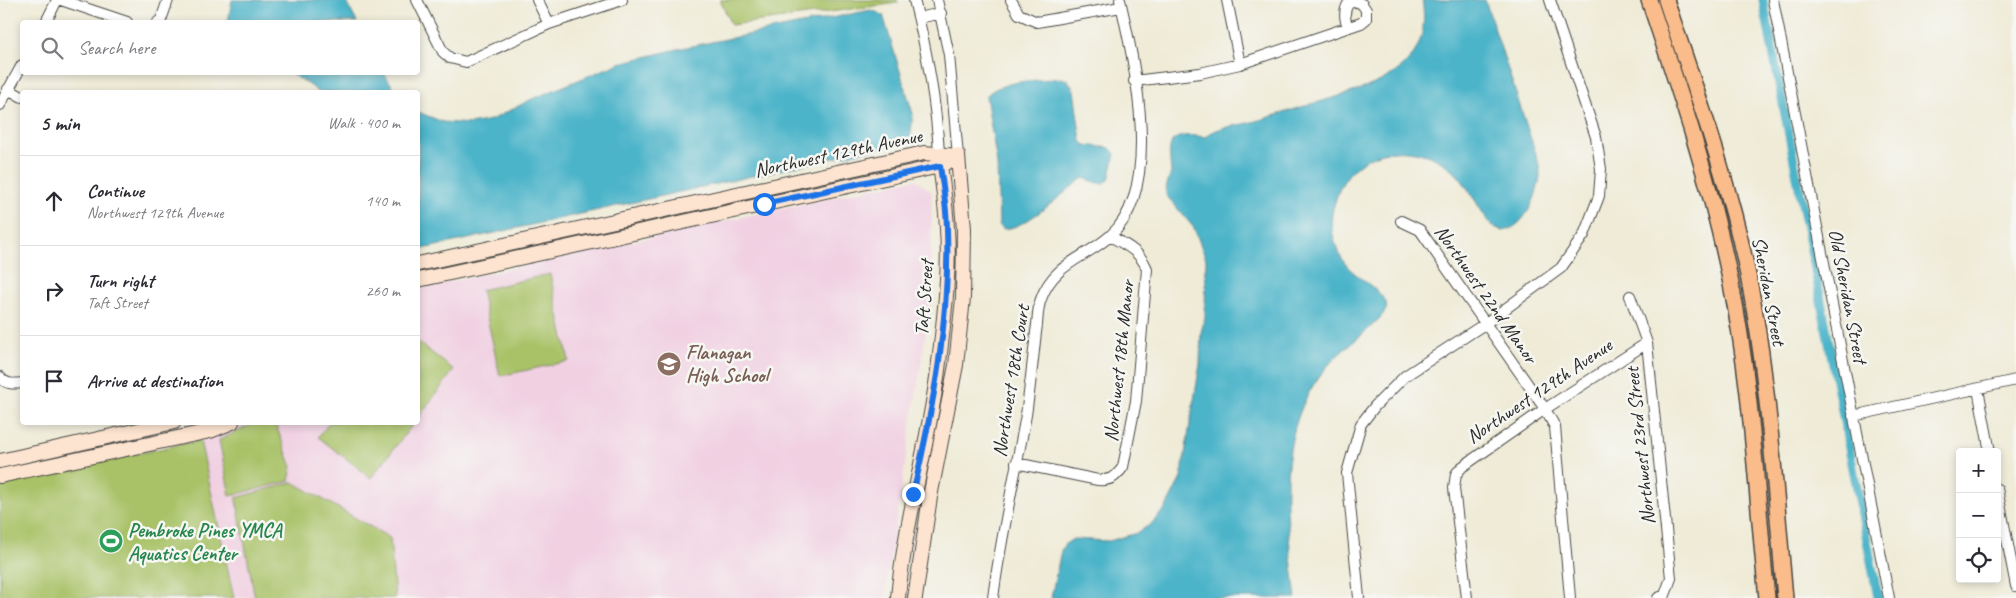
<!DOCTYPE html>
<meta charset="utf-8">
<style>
:root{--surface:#fff;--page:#f7f7f7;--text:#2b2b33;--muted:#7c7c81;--line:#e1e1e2}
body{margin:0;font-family:Caveat,sans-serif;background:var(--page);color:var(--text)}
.controls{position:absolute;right:15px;bottom:15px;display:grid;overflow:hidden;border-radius:5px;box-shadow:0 2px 8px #0003}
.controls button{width:45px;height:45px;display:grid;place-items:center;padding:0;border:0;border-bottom:1px solid var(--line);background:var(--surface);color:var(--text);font:25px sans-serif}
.stop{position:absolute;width:15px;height:15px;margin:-11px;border:4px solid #1a73e8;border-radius:50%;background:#fff}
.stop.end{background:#1a73e8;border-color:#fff;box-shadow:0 1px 5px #0008}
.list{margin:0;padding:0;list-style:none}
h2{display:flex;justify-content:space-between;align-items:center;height:65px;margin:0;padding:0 20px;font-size:21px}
h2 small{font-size:16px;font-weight:400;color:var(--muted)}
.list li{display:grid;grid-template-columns:32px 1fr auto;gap:15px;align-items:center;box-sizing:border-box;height:90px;padding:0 20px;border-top:1px solid var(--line)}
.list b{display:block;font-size:19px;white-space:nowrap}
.list p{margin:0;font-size:16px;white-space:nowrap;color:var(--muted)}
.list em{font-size:16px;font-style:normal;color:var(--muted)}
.icon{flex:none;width:28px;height:28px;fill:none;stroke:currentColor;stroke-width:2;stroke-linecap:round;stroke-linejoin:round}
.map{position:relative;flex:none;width:2016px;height:598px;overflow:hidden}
.search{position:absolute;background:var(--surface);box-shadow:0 2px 8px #0003;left:20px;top:20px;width:400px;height:55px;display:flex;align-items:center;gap:12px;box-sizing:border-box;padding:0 18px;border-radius:5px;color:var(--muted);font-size:19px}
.panel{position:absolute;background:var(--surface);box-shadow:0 2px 8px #0003;left:20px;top:90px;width:400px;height:335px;border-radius:5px}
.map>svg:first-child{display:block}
</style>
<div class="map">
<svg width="2016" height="598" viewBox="0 0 2016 598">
<rect width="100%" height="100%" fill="#f6f6f2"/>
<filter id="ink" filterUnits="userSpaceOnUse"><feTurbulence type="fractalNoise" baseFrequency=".02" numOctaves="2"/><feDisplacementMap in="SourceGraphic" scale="10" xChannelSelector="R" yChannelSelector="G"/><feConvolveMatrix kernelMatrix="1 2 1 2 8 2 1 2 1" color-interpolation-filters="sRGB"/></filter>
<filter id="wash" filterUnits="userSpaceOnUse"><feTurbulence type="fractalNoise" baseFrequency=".0096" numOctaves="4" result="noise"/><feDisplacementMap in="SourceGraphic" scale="20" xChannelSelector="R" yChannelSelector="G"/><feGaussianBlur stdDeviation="1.12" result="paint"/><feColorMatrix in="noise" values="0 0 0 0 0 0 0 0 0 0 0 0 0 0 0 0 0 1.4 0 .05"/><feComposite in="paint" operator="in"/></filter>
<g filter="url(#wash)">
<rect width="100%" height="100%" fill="#efebd7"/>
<!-- built -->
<path fill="#f1d0e2" d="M915 179 932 192 930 306 884 598H234L200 440 215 437 249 423 418 422V289Z"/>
<!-- green -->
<path fill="#a9c267" stroke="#6a7649" d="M720 0H897L898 3 731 25Z
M550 274 569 361 500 376 481 290Z
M418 342 454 370 418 418Z
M257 422 275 423 292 467 289 481 230 496 219 440Z
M329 423V422L414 423 371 478 318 437Z
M200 440 234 598H0V484Z
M293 482 390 538 395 598H255L236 498Z"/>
<!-- water -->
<path fill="#4bb4c9" stroke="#3b707a" d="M232 0H345L357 22H228Z
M1422 0H1485L1535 151C1537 158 1540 166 1540 174 1539 194 1525 228 1503 231L1492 226C1479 210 1466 180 1450 168 1410 137 1351 148 1336 199 1333 208 1330 219 1332 229 1334 242 1339 257 1348 267 1359 279 1384 291 1387 307 1384 320 1345 347 1333 360 1271 425 1286 516 1296 598H1051L1061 551 1064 545 1073 539 1109 541 1137 533 1151 524 1165 509 1181 478 1200 364 1201 332 1205 318 1206 259 1194 228 1166 195C1165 185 1171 175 1171 172 1170 162 1168 150 1172 141 1181 133 1196 136 1206 137 1215 126 1239 126 1252 122 1276 116 1299 107 1322 101 1376 86 1434 70 1422 0Z
M871 10 883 15 913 114 910 141 418 250V112L443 122 470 124 491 120 532 99 620 63 682 48Z
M290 73H384L396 92H318L311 86Z
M1060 78 1068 80 1074 90 1081 141 1085 145 1110 148 1115 154 1109 180 1102 184 1083 178C1064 192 1026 229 1003 229L999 225 997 164 986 96C1002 79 1039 81 1060 78Z"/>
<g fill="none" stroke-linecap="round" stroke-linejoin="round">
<!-- canal -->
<path stroke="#4bb4c9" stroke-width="9" d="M1763 0 1878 598"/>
</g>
</g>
<g filter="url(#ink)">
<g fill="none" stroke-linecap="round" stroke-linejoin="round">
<defs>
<path id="street" d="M61 0 127 22
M417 0 443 52 450 58 466 62 549 24 622 0
M537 0 549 24
M914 0C927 51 936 101 939 153
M937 0 949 55 958 156
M1011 0 1019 14 1037 22 1121 7
M1227 0 1240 64
M1773 0 1889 598
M919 18 941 13
M46 22 57 0
M158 22 161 20 168 0
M1134 81 1200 73 1240 64 1361 23 1366 19V10L1362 4 1355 1 1348 4C1344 11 1344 20 1349 27
M8 89 22 97
M0 105 22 65
M1401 221 1420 230 1545 409 1555 427 1570 598
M1630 296 1647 343 1671 578 1665 595 1658 598
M0 377C6 385 14 384 22 383
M1978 389 1990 452
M1853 416 2016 380
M1016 463 1098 480C1110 481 1116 477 1123 467L1136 401 1147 269C1140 251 1126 245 1110 236
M1997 489 2016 586
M993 598C1001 536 1015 476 1026 415 1030 388 1033 360 1036 332 1038 322 1037 309 1041 299 1054 263 1084 259 1110 236 1164 189 1134 62 1120 0
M1359 598 1347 473 1361 424 1375 406 1405 376 1486 323 1561 268 1584 235 1599 196 1601 169 1596 137 1550 0
M1467 598 1454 488 1456 474 1462 467 1545 409 1647 343"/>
<path id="secondary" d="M418 264 924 153 958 156
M418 280 940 166 958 156
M0 461 174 422
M0 476 210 431 232 422
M898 598C905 518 930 441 939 362 944 319 950 272 947 229 946 205 942 181 939 157
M915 598 930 497 956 365 963 298 964 229 958 156"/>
<path id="primary" d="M1649 0C1680 92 1711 184 1730 279 1752 384 1756 492 1767 598
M1666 0C1696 91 1729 181 1748 275 1769 381 1775 490 1785 598"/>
</defs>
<!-- street casing -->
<use href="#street" stroke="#484845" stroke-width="12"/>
<!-- secondary casing -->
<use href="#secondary" stroke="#484845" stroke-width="16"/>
<!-- primary casing -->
<use href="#primary" stroke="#484845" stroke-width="18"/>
<!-- street -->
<use href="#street" stroke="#fff" stroke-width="10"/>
<!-- secondary -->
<use href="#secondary" stroke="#fde4d0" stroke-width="14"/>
<!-- primary -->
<use href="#primary" stroke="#f9bc8a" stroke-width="15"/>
</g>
</g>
<g fill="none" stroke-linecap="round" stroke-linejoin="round" filter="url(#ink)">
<!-- route -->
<path stroke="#1a73e8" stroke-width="6" d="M764 204 940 166C943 187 947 209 947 230 950 320 933 408 913 494"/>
</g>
<!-- icons -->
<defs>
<symbol id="school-disc" viewBox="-11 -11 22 22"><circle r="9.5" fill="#8d6e63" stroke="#f6f6f2"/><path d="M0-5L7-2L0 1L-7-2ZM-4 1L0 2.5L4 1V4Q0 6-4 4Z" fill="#fff"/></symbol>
<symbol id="stadium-disc" viewBox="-11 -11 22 22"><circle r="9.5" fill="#2e9e5b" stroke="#f6f6f2"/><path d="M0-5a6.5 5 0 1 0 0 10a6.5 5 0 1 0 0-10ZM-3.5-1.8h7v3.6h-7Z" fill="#fff"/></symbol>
</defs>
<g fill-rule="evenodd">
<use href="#school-disc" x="655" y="350" width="28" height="28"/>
<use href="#stadium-disc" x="97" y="527" width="28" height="28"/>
</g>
<g text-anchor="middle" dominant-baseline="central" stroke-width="5" stroke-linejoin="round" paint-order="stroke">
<!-- street labels -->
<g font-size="20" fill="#2b2b2b" stroke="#f6f6f2">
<text transform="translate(838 153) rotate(-12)">Northwest 129th Avenue</text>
<text transform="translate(1769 291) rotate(79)">Sheridan Street</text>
<text transform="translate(1486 294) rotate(55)">Northwest 22nd Manor</text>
<text transform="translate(1848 296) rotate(79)">Old Sheridan Street</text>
<text transform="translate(924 298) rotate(-86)">Taft Street</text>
<text transform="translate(1119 361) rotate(-84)">Northwest 18th Manor</text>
<text transform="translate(1011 381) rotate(-81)">Northwest 18th Court</text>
<text transform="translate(1539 391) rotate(-34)">Northwest 129th Avenue</text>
<text transform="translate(1640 446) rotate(-96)">Northwest 23rd Street</text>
</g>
<!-- education labels -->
<g font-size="20" font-weight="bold" fill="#785e54" stroke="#f6f6f2" text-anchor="start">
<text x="686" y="352">Flanagan<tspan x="686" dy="23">High School</tspan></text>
</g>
<!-- leisure labels -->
<g font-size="20" font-weight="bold" fill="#27864d" stroke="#f6f6f2" text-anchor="start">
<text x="128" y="530">Pembroke Pines YMCA<tspan x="128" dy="23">Aquatics Center</tspan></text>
</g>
</g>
</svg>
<div class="controls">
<button>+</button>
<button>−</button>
<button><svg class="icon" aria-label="locate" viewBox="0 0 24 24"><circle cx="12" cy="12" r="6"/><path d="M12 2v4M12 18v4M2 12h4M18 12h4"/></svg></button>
</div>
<div class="stop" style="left:764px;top:204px"></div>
<div class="stop end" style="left:913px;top:494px"></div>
<div class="search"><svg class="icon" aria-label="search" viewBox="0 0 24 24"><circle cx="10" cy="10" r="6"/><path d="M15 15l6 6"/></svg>Search here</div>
<section class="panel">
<h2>5 min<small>Walk · 400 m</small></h2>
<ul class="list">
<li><svg class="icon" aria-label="ahead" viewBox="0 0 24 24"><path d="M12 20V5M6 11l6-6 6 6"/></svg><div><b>Continue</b><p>Northwest 129th Avenue</p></div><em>140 m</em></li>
<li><svg class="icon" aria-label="right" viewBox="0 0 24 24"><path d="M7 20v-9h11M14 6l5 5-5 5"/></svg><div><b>Turn right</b><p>Taft Street</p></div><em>260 m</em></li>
<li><svg class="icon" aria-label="arrive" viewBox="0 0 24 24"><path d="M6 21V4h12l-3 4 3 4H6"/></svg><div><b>Arrive at destination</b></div></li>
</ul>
</section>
</div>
